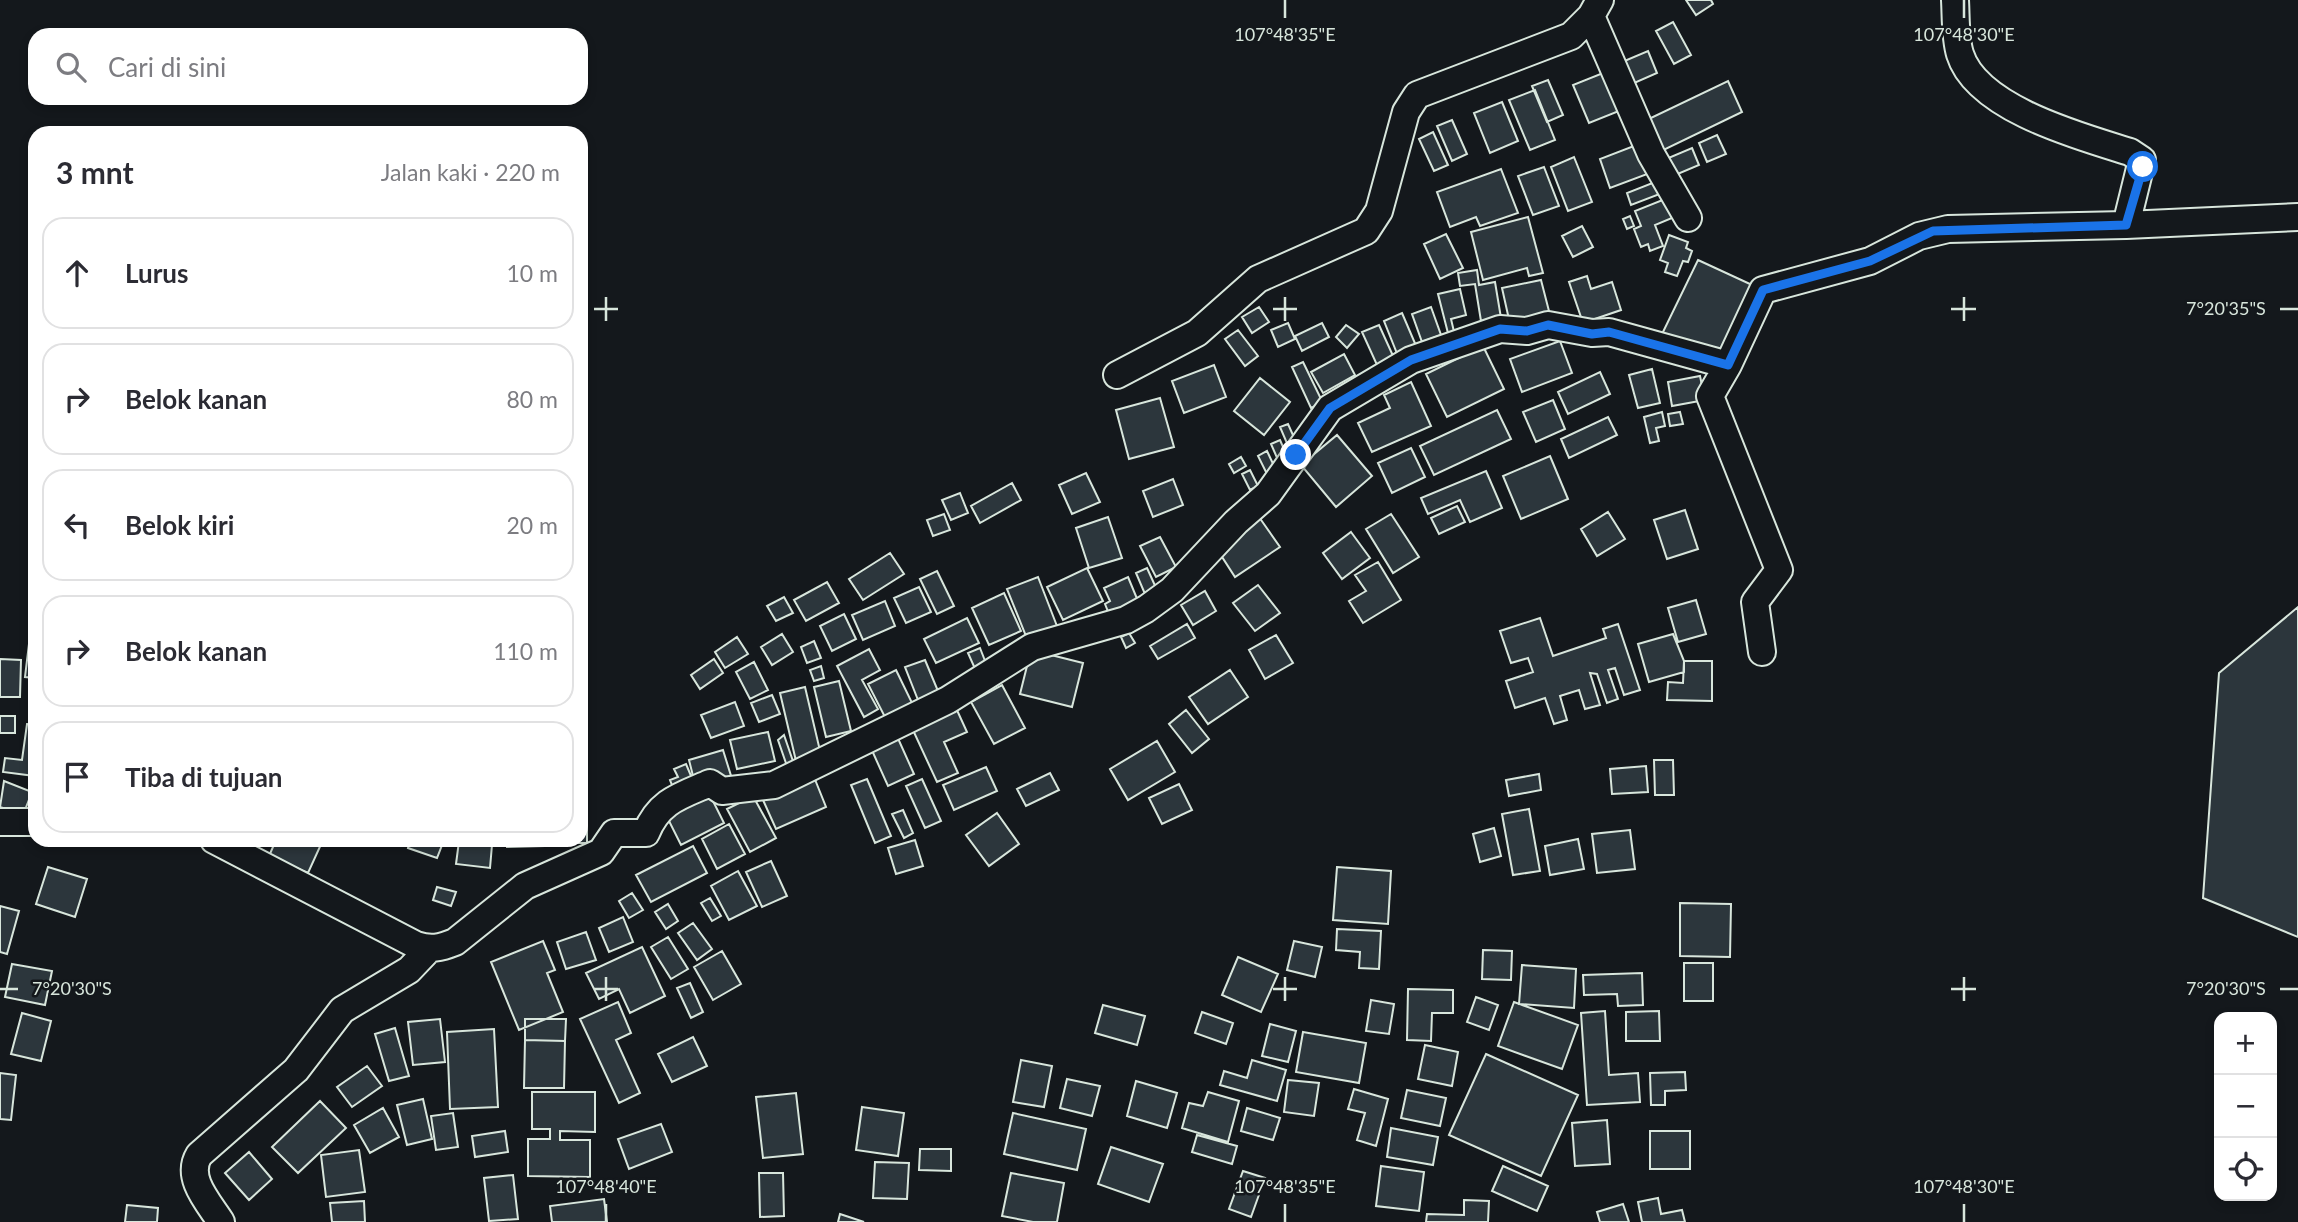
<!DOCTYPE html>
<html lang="id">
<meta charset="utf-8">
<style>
:root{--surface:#fff;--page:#f7f7f7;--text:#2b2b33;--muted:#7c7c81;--line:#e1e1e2}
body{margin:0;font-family:Lato,sans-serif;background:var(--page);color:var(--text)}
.controls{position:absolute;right:21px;bottom:21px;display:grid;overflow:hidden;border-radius:14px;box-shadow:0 4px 10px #0003}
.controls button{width:63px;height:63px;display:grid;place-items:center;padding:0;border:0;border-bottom:2px solid var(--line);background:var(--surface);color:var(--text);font:35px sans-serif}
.stop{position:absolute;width:21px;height:21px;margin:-16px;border:5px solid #1a73e8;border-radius:50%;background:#fff}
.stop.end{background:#1a73e8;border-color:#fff;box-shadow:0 2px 7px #0008}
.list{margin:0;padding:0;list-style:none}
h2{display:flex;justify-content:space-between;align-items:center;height:91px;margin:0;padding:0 28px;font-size:30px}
h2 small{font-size:23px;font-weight:400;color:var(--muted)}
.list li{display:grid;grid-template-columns:46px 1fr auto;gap:21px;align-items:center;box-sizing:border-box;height:112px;margin:0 14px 14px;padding:0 14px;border:2px solid var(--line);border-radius:21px}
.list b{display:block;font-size:26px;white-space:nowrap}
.list em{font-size:23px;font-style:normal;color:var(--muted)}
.icon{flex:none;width:38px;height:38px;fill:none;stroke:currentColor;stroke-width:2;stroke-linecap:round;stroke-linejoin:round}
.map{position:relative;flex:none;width:2298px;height:1222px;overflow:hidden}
.search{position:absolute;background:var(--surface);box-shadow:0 4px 10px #0003;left:28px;top:28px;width:560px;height:77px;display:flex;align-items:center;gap:18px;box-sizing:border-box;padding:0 24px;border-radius:21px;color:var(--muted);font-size:26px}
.panel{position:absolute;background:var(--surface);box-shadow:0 4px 10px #0003;left:28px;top:126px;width:560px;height:721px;border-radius:21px}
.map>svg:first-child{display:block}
</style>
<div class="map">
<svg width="2298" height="1222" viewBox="0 0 2298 1222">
<rect width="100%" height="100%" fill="#14181c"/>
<!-- building -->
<path fill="#2c363c" stroke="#d8e6dc" stroke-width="2" d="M1686 0H1711L1713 4 1696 15Z
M1673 22 1691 55 1674 64 1656 31Z
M1648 51 1657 73 1632 84 1622 62Z
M1608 71 1624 109 1589 123 1573 85Z
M1548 80 1563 115 1547 122 1532 86Z
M1728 81 1742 112 1647 158 1632 127Z
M1535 90 1555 140 1530 150 1509 100Z
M1502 102 1518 141 1490 153 1474 113Z
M1452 120 1467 154 1452 161 1437 126Z
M1433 132 1448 165 1434 171 1419 139Z
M1717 135 1726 154 1707 162 1699 143Z
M1639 144 1650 173 1610 188 1600 159Z
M1692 148 1699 165 1673 176 1666 159Z
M1574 157 1592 202 1568 211 1551 167Z
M1544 167 1559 206 1533 215 1518 176Z
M1501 169 1518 213 1480 226 1476 217 1450 227 1437 192Z
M1660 180 1665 192 1631 205 1627 193Z
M1665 199 1672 218 1655 225 1663 246 1650 251 1648 244 1641 247 1634 229 1641 226 1635 211Z
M1630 216 1634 226 1627 229 1623 219Z
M1528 217 1543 273 1529 276 1527 268 1483 280 1471 232Z
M1582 226 1593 247 1573 257 1562 236Z
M1446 234 1463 268 1440 279 1424 244Z
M1669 235 1688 242 1686 248 1692 251 1688 262 1683 261 1677 276 1665 272 1668 263 1660 260Z
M1698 260 1763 290 1728 365 1662 334Z
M1477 270 1479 285 1495 282 1501 318 1481 321 1475 284 1460 286 1458 273Z
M1587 276 1591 289 1612 282 1621 310 1583 323 1569 282Z
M1541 280 1550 315 1510 324 1502 288Z
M1460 289 1466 315 1451 319 1455 336 1449 337 1438 294Z
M1259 307 1269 322 1252 333 1242 317Z
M1431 307 1441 335 1422 342 1412 314Z
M1402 313 1417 348 1398 356 1384 321Z
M1288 323 1295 339 1278 347 1271 330Z
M1322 323 1329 337 1302 351 1295 336Z
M1346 325 1359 334 1347 348 1336 337Z
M1379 325 1394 358 1377 365 1362 332Z
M1238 330 1258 356 1245 366 1225 339Z
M1560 341 1572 373 1522 392 1510 359Z
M1483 346 1504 389 1447 417 1426 374Z
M1344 354 1355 375 1323 393 1311 372Z
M1303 362 1323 403 1311 408 1292 367Z
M1214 365 1226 397 1184 413 1172 381Z
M1652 369 1660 403 1638 408 1629 375Z
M1600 372 1610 394 1568 414 1558 392Z
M1700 376 1705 400 1672 406 1668 382Z
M1260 378 1290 402 1264 435 1234 411Z
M1411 382 1431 426 1372 452 1358 423 1390 408 1384 395Z
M1160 398 1174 447 1129 459 1116 410Z
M1553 400 1565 429 1536 442 1523 412Z
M1497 410 1511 439 1434 475 1420 446Z
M1662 412 1665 426 1656 428 1659 441 1650 443 1644 417Z
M1680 412 1683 424 1670 426 1668 414Z
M1608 417 1617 435 1569 458 1561 439Z
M1288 424 1297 444 1289 448 1280 427Z
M1337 435 1372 476 1336 507 1301 465Z
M1280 440 1287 456 1278 460 1271 444Z
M1411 448 1425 477 1392 493 1378 463Z
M1267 451 1276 470 1267 474 1258 456Z
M1550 456 1568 499 1521 519 1503 476Z
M1241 457 1246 466 1234 473 1229 464Z
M1250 470 1258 486 1250 490 1242 474Z
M1486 471 1502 508 1470 522 1460 500 1428 514 1421 498Z
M1086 473 1100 502 1072 514 1059 485Z
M1173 479 1183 505 1153 517 1143 491Z
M1012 483 1021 500 980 523 971 506Z
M960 493 968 513 951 520 942 500Z
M1457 506 1465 522 1439 534 1431 518Z
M1685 510 1698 549 1667 559 1654 520Z
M1608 512 1625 539 1597 556 1581 529Z
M944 514 950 530 933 536 927 520Z
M1391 514 1419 557 1393 573 1366 529Z
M1108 517 1122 558 1089 568 1076 528Z
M1259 517 1280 547 1235 577 1215 546Z
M1351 532 1370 558 1342 579 1323 553Z
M1160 537 1176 567 1156 577 1140 546Z
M890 553 904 574 863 600 849 579Z
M1378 562 1401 600 1363 623 1349 601 1366 591 1355 575Z
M1087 568 1103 601 1063 620 1047 587Z
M1147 568 1157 590 1145 594 1136 573Z
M937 571 954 606 937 614 920 579Z
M1038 577 1062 639 1028 641 1007 589Z
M1128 577 1138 601 1109 614 1105 604 1110 601 1104 588Z
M827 582 839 603 806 621 794 600Z
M1258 585 1280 613 1255 631 1233 603Z
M919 587 931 612 906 623 894 598Z
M1205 591 1216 611 1193 625 1181 605Z
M1004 593 1021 631 989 645 972 608Z
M784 597 793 613 776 621 767 606Z
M1696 600 1706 634 1678 642 1668 608Z
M885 601 895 626 863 640 852 615Z
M2298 607V937L2203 898 2219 673Z
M844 614 856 639 832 651 820 626Z
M967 618 979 643 936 663 924 639Z
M1540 618 1553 656 1606 638 1603 629 1618 624 1640 690 1624 695 1615 668 1608 670 1618 699 1607 703 1597 674 1590 673 1600 705 1585 709 1579 690 1560 696 1567 720 1554 724 1545 698 1515 708 1506 681 1533 672 1528 658 1511 663 1500 631Z
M32 619 35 620V678L25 677Z
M1187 624 1195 638 1158 659 1150 646Z
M1129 633 1135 643 1126 648 1121 637Z
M782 634 793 652 772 665 761 647Z
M1673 634 1684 661V672L1649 682 1638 644Z
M1276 635 1293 663 1265 679 1249 650Z
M737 637 748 654 725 668 715 652Z
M814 641 821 658 807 663 801 647Z
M980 648 987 666 976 671 968 653Z
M869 649 880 670 862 680 878 709 864 717 837 666Z
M1031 650 1083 663 1072 707 1020 694Z
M0 659 21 660 20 697H0Z
M714 659 723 673 700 689 691 675Z
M925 660 938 691 918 700 905 667Z
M1684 661H1712V701L1667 700 1668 682 1683 683Z
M754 662 768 690 750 699 736 672Z
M821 666 824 678 814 681 810 670Z
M896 670 914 707 887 721 868 684Z
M1230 670 1248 697 1208 724 1189 697Z
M839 681 851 731 826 737 814 687Z
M1002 685 1025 728 994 744 971 702Z
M805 687 821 755 796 761 780 693Z
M772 695 780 714 759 722 751 703Z
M735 702 744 726 711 738 701 715Z
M956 708 967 732 944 742 958 773 937 782 912 728Z
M1186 710 1209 739 1192 753 1169 724Z
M0 716H15V733H0Z
M27 724 35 725V776L3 772 5 758 22 760Z
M768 732 775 761 737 769 730 740Z
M896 734 914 774 888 786 870 746Z
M784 735 795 767 788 769 778 740Z
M1157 741 1175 772 1128 800 1110 769Z
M723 750 732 779 695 784 689 760Z
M1654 760H1673L1674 795H1655Z
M686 764 694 783 674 790 670 780 678 777 674 769Z
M1646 766 1648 792 1612 794 1610 769Z
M986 767 997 791 954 810 943 785Z
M1050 773 1059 790 1026 806 1017 789Z
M1539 774 1541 790 1509 796 1506 780Z
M814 777 826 807 776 829 763 800Z
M867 779 891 836 875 843 851 785Z
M922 779 941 821 925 828 906 786Z
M4 781 32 792 23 815 0 807Z
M1179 784 1192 810 1162 824 1149 798Z
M708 791 724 823 681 845 665 813Z
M753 796 776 838 750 852 727 809Z
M1529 809 1540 871 1513 875 1502 814Z
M581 810H587V843H557V840H581Z
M903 810 913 833 904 838 892 814Z
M997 813 1019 844 989 866 966 835Z
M729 824 745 854 717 869 702 839Z
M1494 828 1501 856 1480 862 1473 834Z
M1630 830 1635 869 1597 873 1592 834Z
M1578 839 1584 869 1550 875 1545 846Z
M276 840H323L308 873 269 856Z
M410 840H444L437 858 408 848Z
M507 840H544V846L507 847Z
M915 840 923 866 896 874 888 848Z
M459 841 492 845 490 868 456 864Z
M693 846 707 873 651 902 636 875Z
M771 861 787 896 762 907 746 872Z
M48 867 87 879 75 917 36 904Z
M1337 867 1391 871 1388 924 1333 920Z
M738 871 757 906 729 920 711 886Z
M437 887 456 892 451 906 433 900Z
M632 893 643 910 629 918 619 901Z
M710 898 721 916 712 921 701 903Z
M1680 903 1731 904 1730 957 1680 956Z
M668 904 678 921 666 929 655 912Z
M0 906 19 911 7 954 0 952Z
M623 917 633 942 609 952 599 928Z
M693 923 712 949 697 960 678 933Z
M1337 929 1381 931 1379 969 1359 968 1360 952 1336 950Z
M586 932 596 960 566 969 557 942Z
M668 937 688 969 671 979 651 947Z
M543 941 555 970 547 973 563 1012 519 1030 491 962Z
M1294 941 1322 947 1315 977 1287 970Z
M642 947 665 996 630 1013 619 989 599 999 586 973Z
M1483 950 1512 951 1511 980 1482 979Z
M722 951 741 984 713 1000 694 967Z
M1238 957 1278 974 1261 1012 1222 995Z
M1684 963H1713V1001H1684Z
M12 964 52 971 45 1005 5 997Z
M1522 965 1576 969 1574 1008 1519 1004Z
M1642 973 1643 1005 1618 1006 1617 994 1584 995 1583 975Z
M690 983 703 1012 691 1018 677 988Z
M1408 989 1453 990V1013H1432L1431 1041 1407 1040Z
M1476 997 1498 1005 1489 1030 1467 1022Z
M1371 1000 1394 1004 1389 1034 1366 1031Z
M618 1002 631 1033 616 1040 640 1093 619 1103 580 1019Z
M1514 1002 1578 1025 1562 1069 1498 1046Z
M1103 1005 1145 1016 1137 1045 1095 1033Z
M1605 1011 1609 1075 1638 1073 1640 1102 1587 1105 1581 1013Z
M1659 1011 1660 1041H1626V1012Z
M1202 1012 1233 1023 1226 1044 1195 1033Z
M22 1013 51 1021 41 1061 11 1054Z
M440 1019 445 1062 413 1065 408 1022Z
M525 1019H566L565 1041 525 1040Z
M1270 1024 1296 1031 1288 1062 1262 1056Z
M395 1028 409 1076 389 1081 375 1034Z
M494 1029 498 1107 450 1109 447 1032Z
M1303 1032 1366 1043 1359 1083 1296 1072Z
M693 1037 707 1066 672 1082 658 1054Z
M525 1040 565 1041 564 1088H524Z
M1425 1045 1458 1052 1452 1086 1418 1079Z
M1486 1054 1578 1095 1541 1176 1449 1135Z
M1021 1060 1052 1066 1044 1107 1013 1102Z
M1252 1060 1286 1070 1277 1101 1220 1085 1224 1071 1247 1078Z
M367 1066 382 1086 352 1107 337 1087Z
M1685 1072 1686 1090 1665 1091V1105H1651L1650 1073Z
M0 1073 16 1075 11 1120 0 1119Z
M1067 1079 1100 1086 1092 1116 1060 1108Z
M1288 1080 1319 1083 1314 1116 1284 1112Z
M1136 1081 1177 1093 1167 1128 1127 1116Z
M1354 1089 1388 1099 1376 1146 1357 1140 1365 1113 1348 1109Z
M1407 1090 1446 1098 1440 1126 1401 1118Z
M532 1092H595V1132L560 1131V1140H590V1177L528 1176V1139H550V1129H532Z
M1208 1092 1239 1101 1228 1142 1182 1128 1189 1103 1203 1106Z
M796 1093 803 1154 763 1158 756 1097Z
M423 1099 432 1139 407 1145 397 1105Z
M320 1101 346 1128 298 1173 272 1147Z
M862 1107 904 1113 898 1156 856 1150Z
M383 1108 399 1137 370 1153 354 1125Z
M1247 1108 1280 1118 1273 1140 1241 1131Z
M453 1113 458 1147 436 1150 431 1116Z
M1013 1113 1086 1129 1077 1170 1004 1154Z
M1607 1120 1610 1164 1575 1166 1572 1123Z
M661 1124 672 1152 629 1169 618 1139Z
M1391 1128 1438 1137 1433 1165 1387 1157Z
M505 1131 508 1152 475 1157 472 1136Z
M1650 1131H1690V1169H1650Z
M1197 1135 1237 1146 1232 1164 1192 1152Z
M1111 1147 1163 1164 1149 1202 1098 1184Z
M920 1149H951V1171L919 1170Z
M359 1150 365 1192 326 1197 321 1155Z
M249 1152 272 1179 249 1200 225 1173Z
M875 1162 909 1163 907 1199 873 1198Z
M1381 1166 1424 1172 1419 1211 1376 1206Z
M1503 1166 1548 1186 1537 1211 1492 1191Z
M1243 1171 1265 1178 1251 1217 1229 1209Z
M759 1173H783L784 1216 760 1217Z
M1011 1173 1064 1183 1057 1222H1033L1002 1216Z
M513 1175 518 1219 489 1221 484 1178Z
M1658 1198 1661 1214 1682 1210 1685 1222H1642L1638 1202Z
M604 1199 607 1222H552L550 1206Z
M1464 1200 1489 1201 1488 1222H1426L1427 1214 1464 1215Z
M364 1201 365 1222H332L330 1203Z
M1623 1204 1629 1222H1600L1597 1212Z
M127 1205 158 1208 157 1222H125Z
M840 1214 864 1222H838Z"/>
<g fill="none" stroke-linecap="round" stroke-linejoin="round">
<defs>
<path id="street" d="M1955 0C1956 17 1955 38 1960 54 1977 109 2082 137 2130 152L2142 160 2126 225
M1591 16 1651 154 1688 218
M1728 365 1710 396 1779 570 1755 602 1762 652
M1117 375 1197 333 1258 279 1366 231 1379 211 1406 112 1417 95 1571 36 1591 16 1600 0
M0 822H35
M214 840 416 945C431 950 440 948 455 942L525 886 601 852 614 833H646C659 801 680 796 710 783L722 791 774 785 948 700 1032 647 1126 620 1146 609 1172 590 1236 522 1268 494 1330 408 1411 360 1500 329 1527 331 1548 325 1592 333 1609 332 1728 365 1763 290 1870 261 1919 236 1948 229 2126 225 2298 217
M221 1222C209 1203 185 1178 199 1155L296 1070 342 1010 409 970 429 949"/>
</defs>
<!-- street casing -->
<use href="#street" stroke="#d8e6dc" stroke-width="30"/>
<!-- street -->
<use href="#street" stroke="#14181c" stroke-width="26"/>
</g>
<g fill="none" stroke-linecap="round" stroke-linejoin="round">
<!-- route -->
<path stroke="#1a73e8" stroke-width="9" d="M1296 455 1330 408 1411 360 1500 329 1527 331 1548 325 1592 334 1609 332 1728 365 1763 290 1870 261 1933 231 2126 225 2143 167"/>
</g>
<!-- ticks -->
<path fill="none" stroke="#d8e6dc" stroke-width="2.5" d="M1285 0V18M1964 0V18M606 297V321M1285 297V321M1964 297V321M594 309H618M1273 309H1297M1951 309H1976M2280 309H2298M606 977V1001M1285 977V1001M1964 977V1001M0 989H18M594 989H618M1273 989H1297M1951 989H1976M2280 989H2298M606 1204V1222M1285 1204V1222M1964 1204V1222"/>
<g font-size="18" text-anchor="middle" fill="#d8e6dc" stroke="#14181c" stroke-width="5" stroke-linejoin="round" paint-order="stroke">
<text x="1285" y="41">107°48'35"E</text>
<text x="1964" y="41">107°48'30"E</text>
<text x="2226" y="315">7°20'35"S</text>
<text x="2226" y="995">7°20'30"S</text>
<text x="72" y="995">7°20'30"S</text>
<text x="606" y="1193">107°48'40"E</text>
<text x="1285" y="1193">107°48'35"E</text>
<text x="1964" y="1193">107°48'30"E</text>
</g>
</svg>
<div class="controls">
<button>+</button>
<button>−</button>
<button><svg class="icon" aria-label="locate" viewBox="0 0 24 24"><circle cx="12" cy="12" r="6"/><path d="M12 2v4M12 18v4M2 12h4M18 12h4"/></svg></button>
</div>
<div class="stop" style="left:2143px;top:167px"></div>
<div class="stop end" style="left:1296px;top:455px"></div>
<div class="search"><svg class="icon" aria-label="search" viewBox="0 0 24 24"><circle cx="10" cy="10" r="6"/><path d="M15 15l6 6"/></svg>Cari di sini</div>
<section class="panel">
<h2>3 mnt<small>Jalan kaki · 220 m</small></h2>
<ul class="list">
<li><svg class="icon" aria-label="ahead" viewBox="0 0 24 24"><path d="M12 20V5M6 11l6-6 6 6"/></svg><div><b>Lurus</b></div><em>10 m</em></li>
<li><svg class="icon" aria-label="right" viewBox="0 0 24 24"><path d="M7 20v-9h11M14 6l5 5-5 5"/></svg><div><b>Belok kanan</b></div><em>80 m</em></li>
<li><svg class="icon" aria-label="left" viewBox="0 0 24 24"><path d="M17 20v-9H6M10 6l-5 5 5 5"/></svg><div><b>Belok kiri</b></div><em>20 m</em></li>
<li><svg class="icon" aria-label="right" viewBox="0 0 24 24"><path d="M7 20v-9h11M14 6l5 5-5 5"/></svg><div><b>Belok kanan</b></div><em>110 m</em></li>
<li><svg class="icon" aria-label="arrive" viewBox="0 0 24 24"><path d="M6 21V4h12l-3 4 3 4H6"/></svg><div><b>Tiba di tujuan</b></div></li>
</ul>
</section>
</div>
